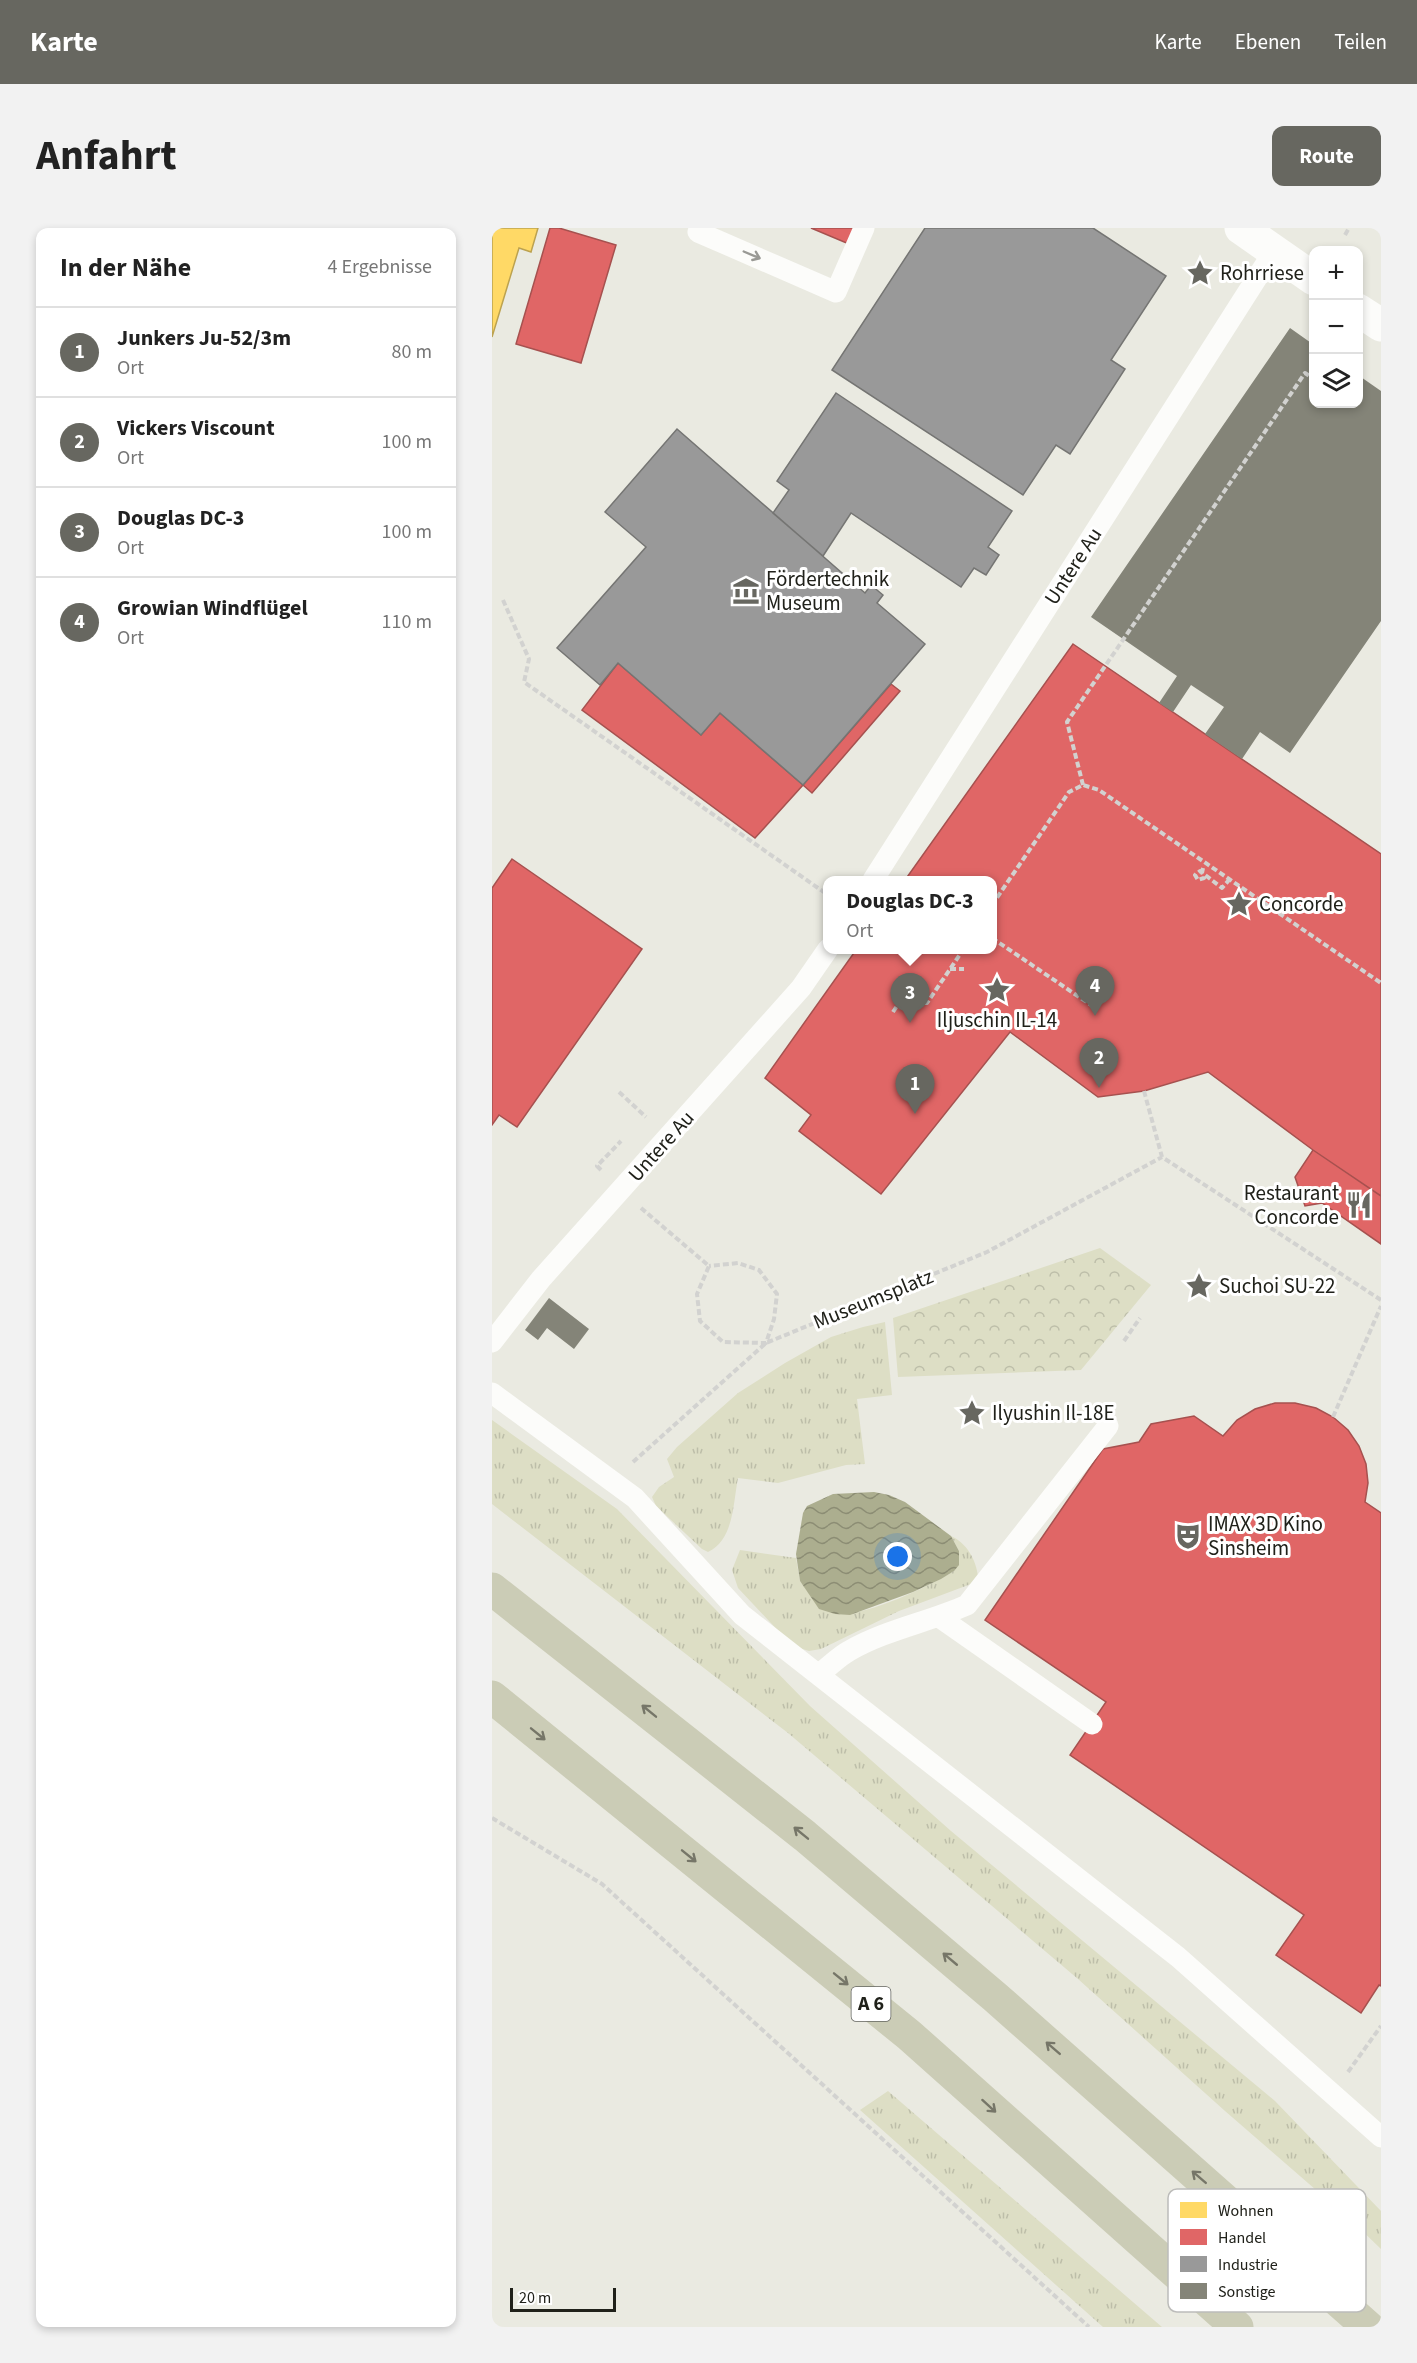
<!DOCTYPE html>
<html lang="de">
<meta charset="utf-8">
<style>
:root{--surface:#fff;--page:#f2f2f2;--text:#222;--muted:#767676;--line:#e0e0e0;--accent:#676760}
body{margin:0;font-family:"Source Sans 3",sans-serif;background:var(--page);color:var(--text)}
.controls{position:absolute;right:18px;top:18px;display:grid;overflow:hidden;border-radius:12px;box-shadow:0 3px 9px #0003}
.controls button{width:54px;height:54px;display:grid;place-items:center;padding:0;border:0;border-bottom:2px solid var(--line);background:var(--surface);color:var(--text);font:30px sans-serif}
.scale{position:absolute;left:18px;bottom:15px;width:106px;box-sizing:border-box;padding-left:6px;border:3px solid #20211a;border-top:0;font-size:16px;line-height:21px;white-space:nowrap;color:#20211a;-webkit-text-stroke:4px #fff;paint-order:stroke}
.you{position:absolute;left:406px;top:1329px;width:21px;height:21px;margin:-15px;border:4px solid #fff;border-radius:50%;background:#1a73e8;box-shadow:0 0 0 9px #1a73e833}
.badge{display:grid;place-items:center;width:39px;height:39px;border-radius:50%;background:var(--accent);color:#fff;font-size:20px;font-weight:700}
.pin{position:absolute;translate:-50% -50px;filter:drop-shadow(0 2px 3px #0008)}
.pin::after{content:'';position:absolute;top:32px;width:21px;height:18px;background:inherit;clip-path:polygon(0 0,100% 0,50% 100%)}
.popup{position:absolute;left:331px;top:648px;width:174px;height:78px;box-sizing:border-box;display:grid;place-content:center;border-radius:12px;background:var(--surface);filter:drop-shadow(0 2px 4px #0005);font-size:20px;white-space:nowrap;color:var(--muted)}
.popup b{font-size:22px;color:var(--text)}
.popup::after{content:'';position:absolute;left:50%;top:100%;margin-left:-12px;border:12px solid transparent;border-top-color:var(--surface)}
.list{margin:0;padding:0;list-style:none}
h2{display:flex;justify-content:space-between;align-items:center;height:78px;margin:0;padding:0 24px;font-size:26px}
h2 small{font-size:20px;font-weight:400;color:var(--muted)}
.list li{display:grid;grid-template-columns:39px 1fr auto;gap:18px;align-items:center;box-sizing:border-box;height:90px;padding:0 24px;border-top:2px solid var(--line)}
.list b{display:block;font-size:22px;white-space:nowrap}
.list p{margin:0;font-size:20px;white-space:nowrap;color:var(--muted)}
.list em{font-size:20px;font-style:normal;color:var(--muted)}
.icon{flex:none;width:33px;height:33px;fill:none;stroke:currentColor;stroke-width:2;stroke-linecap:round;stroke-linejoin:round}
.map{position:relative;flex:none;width:889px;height:2099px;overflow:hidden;border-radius:12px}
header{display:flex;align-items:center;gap:36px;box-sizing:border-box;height:84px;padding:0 30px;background:var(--accent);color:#fff}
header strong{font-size:28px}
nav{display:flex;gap:33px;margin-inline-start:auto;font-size:21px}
.intro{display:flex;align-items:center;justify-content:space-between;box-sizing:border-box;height:144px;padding:0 36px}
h1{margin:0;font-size:42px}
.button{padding:15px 27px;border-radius:12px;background:var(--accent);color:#fff;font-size:21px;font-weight:700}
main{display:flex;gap:36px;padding:0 36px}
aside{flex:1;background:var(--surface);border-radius:12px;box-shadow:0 3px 9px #0003}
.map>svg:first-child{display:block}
</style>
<header>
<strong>Karte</strong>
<nav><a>Karte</a><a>Ebenen</a><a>Teilen</a></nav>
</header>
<div class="intro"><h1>Anfahrt</h1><a class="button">Route</a></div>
<main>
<aside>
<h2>In der Nähe<small>4 Ergebnisse</small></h2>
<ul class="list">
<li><span class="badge">1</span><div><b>Junkers Ju-52/3m</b><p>Ort</p></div><em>80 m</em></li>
<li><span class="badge">2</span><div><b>Vickers Viscount</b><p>Ort</p></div><em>100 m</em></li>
<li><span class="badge">3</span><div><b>Douglas DC-3</b><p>Ort</p></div><em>100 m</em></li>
<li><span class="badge">4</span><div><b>Growian Windflügel</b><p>Ort</p></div><em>110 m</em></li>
</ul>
</aside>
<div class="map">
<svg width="889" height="2099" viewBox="0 0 889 2099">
<defs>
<pattern id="grass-tufts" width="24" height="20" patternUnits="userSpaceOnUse" patternTransform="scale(1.5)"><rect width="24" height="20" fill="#dddec5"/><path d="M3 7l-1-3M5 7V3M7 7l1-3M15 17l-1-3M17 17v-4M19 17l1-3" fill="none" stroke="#bdbea9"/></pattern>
<pattern id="park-crowns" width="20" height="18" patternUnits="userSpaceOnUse" patternTransform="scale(1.5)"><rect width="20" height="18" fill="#dddec5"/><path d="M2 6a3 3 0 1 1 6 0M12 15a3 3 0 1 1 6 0" fill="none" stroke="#bdbea9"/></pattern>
<pattern id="water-waves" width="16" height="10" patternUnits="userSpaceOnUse" patternTransform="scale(1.5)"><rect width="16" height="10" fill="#acae8f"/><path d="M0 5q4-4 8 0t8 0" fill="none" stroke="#8c8d74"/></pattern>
</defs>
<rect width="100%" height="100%" fill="#eaeae1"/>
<!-- grass -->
<path fill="url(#grass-tufts)" d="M393 1094 400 1167 365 1171 373 1236 354 1237 286 1255 246 1250C241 1275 242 1312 216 1324L210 1321 164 1278 160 1269 167 1259 182 1249 175 1231 185 1219 246 1165 293 1135 339 1109 371 1099Z
M0 1192 125 1281 318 1478 459 1603 783 1873 889 1983V2021L862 1995 733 1883 586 1751 296 1505 0 1276Z
M459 1308C475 1315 484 1332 486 1348L479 1356 407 1383 329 1421 317 1423 307 1420 292 1409 246 1360 240 1342 248 1322 304 1330 308 1353 343 1386C375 1388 434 1360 462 1343L467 1323Z
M396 1863 670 2099H611L368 1882Z"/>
<!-- park -->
<path fill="url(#park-crowns)" d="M608 1020 659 1057 589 1142 406 1149 401 1090Z"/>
<!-- water -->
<path fill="url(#water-waves)" d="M382 1264 397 1267 413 1274 459 1308 467 1323V1337L462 1343 449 1351 421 1364 358 1387 343 1386 327 1381 308 1353 304 1326 311 1285 315 1278 341 1266Z"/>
<!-- homes -->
<path fill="#ffd966" stroke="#bca24f" stroke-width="1.5" d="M0 0H46L39 24 27 20 0 109Z"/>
<!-- shops -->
<path fill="#e06666" stroke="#a6514f" stroke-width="1.5" d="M58 0H67L124 17 89 135 24 116Z
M319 0H364L357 16Z
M581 416 889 626V968L821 922 716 844 652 863 606 869 518 804 389 966 307 903 319 887 273 850 364 722H500V652H413Z
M126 435 209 507 228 485 311 557 263 610 90 482Z
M399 456 408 463 320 565 311 557Z
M20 631 150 721 25 899 7 887 0 897V660Z
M821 922 889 968V1016L830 975 813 978 803 949Z
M783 1175H803L824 1180 841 1189 856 1202 867 1218 874 1236 876 1255 873 1274 889 1285V1758L887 1757 869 1785 784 1727 812 1687 578 1527 614 1474 493 1392 611 1221 647 1214 659 1196 702 1188 731 1208 745 1192 763 1181Z"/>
<!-- industry -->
<path fill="#999" stroke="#757573" stroke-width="1.5" d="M433 0H601L674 48 619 132 633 141 578 226 564 217 531 267 340 142Z
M344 165 520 283 496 319 507 327 494 347 482 340 469 359 359 285 331 328 281 285 297 262 285 253Z
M185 201 373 365 379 357 391 367 385 375 433 416 311 557 228 485 209 507 126 435 108 457 65 420 154 319 113 284Z"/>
<!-- building -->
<path fill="#848478" d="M798 100 822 117V176H866V147L889 163V393L798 525 768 504 750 531 713 506 732 479 699 457 681 484 667 475 685 448 599 389Z
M57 1070 97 1101 82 1121 55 1100 46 1112 33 1102Z"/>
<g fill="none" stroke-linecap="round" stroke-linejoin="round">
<!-- path -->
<path stroke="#d2d2d0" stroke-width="4" stroke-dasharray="6 3" stroke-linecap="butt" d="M853 7 857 0
M11 372 37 431 32 454 336 667
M591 557 575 494 813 145 822 151
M711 640 710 645 712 650 706 652 703 647 708 643 730 660 737 652
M500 677 577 564 591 557 607 562 889 755
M500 710 602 779
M458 741H472
M401 784 407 775H435L471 722
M652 863 670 929 889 1072
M127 864 154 889
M109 942 105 938 129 913
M149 980 217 1038 205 1066 208 1093 231 1114 274 1115 282 1091 285 1066 267 1042 246 1035 217 1038
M632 1113 648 1090
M841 1189 889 1078
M141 1234 274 1115 495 1024 670 929
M0 1590 110 1656 597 2099
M856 1844 889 1798"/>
<!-- service -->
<path stroke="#fcfcfa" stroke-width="21" d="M206 4 344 64 372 0
M381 652 782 23
M0 1114 49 1051 309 760 336 721
M0 1165 143 1270 250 1387 686 1729 889 1909
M447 1389 600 1496
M327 1446C337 1439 346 1429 357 1423 393 1402 437 1394 475 1377L616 1198"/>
<!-- tertiary -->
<path stroke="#fcfcfa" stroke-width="33" d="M749 0 822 51
M866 82 889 97"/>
<!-- motorway -->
<path stroke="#cbccb6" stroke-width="33" d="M0 1361 313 1608 503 1769 876 2099
M0 1469 417 1807 745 2099"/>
</g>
<!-- one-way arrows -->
<defs><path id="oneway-shaft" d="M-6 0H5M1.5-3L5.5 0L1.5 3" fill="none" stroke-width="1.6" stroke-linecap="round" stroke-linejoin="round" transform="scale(1.5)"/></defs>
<use stroke="#999995" href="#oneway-shaft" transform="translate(260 27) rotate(23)"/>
<g stroke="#767668">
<use href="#oneway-shaft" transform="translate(157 1483) rotate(-141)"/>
<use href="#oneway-shaft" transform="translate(46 1506) rotate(39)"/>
<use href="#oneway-shaft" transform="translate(309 1605) rotate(-141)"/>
<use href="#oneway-shaft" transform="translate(197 1628) rotate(39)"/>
<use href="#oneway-shaft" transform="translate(458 1731) rotate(-140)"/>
<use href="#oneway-shaft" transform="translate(349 1751) rotate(39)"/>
<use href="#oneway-shaft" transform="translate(561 1820) rotate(-139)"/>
<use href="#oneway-shaft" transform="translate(497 1878) rotate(42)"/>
<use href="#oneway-shaft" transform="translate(707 1949) rotate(-139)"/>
</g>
<!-- icons -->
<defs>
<symbol id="sight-bare" viewBox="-9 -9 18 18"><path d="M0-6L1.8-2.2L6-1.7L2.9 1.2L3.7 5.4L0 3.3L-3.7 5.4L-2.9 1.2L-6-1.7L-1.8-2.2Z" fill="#676760" stroke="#fff" stroke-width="2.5" paint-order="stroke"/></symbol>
<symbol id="museum-bare" viewBox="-9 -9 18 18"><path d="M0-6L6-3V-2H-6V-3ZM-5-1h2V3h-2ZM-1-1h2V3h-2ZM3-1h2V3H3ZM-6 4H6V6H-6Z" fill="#676760" stroke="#fff" stroke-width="2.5" paint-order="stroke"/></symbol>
<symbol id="restaurant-bare" viewBox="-9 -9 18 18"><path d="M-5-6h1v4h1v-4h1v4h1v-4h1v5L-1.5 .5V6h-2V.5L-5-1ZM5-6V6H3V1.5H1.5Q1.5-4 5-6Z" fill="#676760" stroke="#fff" stroke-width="2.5" paint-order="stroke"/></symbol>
<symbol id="theatre-bare" viewBox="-9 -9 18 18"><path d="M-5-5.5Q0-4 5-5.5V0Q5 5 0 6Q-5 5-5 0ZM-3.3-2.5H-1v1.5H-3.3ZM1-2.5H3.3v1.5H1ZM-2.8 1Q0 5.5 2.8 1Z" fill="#676760" stroke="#fff" stroke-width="2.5" paint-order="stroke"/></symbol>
</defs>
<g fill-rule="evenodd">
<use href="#sight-bare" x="689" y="26" width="38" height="38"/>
<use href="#museum-bare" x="235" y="344" width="38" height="38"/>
<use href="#sight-bare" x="728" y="657" width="38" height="38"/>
<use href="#sight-bare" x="486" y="743" width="38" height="38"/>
<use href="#restaurant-bare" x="848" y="958" width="38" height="38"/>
<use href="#sight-bare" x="688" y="1039" width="38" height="38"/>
<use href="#sight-bare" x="461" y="1166" width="38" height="38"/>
<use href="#theatre-bare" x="677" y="1289" width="38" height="38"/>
</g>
<g text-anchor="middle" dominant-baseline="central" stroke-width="6" stroke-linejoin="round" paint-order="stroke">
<!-- shield labels -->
<rect fill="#fff" stroke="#63645f" stroke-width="1.5" x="359.5" y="1759" width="39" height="34" rx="4.5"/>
<g font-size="20" font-weight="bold" fill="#20211a">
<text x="379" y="1776">A 6</text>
</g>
<!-- poi labels -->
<g font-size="21" fill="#20211a" stroke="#fff" text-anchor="start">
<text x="728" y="45">Rohrriese</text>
<text x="274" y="351">Fördertechnik<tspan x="274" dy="24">Museum</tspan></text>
<text x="767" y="676">Concorde</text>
<text x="505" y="792" text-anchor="middle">Iljuschin IL-14</text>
<text x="847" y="965" text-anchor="end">Restaurant<tspan x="847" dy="24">Concorde</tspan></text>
<text x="727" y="1058">Suchoi SU-22</text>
<text x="500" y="1185">Ilyushin Il-18E</text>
<text x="716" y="1296">IMAX 3D Kino<tspan x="716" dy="24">Sinsheim</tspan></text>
</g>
<!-- street labels -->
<g font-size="21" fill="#20211a" stroke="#fff">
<text transform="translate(581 338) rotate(-57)">Untere Au</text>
<text transform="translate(169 918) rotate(-48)">Untere Au</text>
<text transform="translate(381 1071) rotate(-22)">Museumsplatz</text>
</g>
</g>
<!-- legend -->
<rect x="676" y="1961" width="198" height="123" rx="9" fill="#fff" stroke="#bcbcba" stroke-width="1.5"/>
<rect x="688" y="1974" width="27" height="16" fill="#ffd966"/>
<rect x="688" y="2001" width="27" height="16" fill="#e06666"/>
<rect x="688" y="2028" width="27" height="16" fill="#999"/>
<rect x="688" y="2055" width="27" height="16" fill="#848478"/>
<g font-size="16" fill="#20211a">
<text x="726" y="1988">Wohnen</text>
<text x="726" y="2015">Handel</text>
<text x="726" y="2042">Industrie</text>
<text x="726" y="2069">Sonstige</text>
</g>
</svg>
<div class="controls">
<button>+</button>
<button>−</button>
<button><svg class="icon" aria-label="layers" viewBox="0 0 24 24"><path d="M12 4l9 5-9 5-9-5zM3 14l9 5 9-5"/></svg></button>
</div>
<div class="scale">20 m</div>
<div class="you"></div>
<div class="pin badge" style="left:423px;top:886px">1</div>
<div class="pin badge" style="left:607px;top:860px">2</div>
<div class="pin badge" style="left:418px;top:795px">3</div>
<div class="popup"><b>Douglas DC-3</b>Ort</div>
<div class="pin badge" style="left:603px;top:788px">4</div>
</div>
</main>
